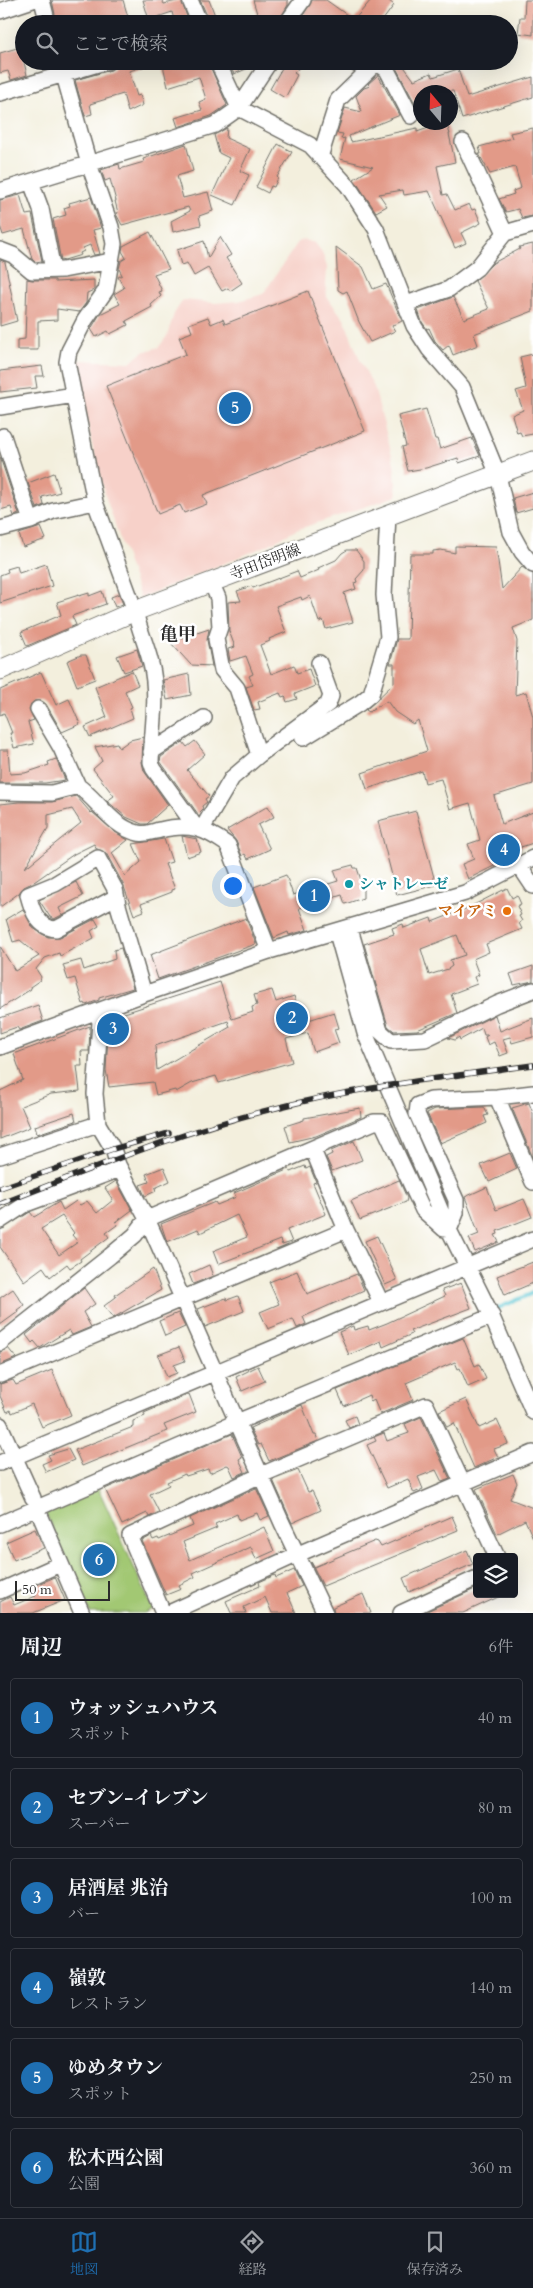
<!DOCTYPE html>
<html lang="ja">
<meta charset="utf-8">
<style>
:root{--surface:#171b24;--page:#242831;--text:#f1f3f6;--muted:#9ea1a6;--line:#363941;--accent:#1f6fb2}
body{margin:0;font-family:Cardo,"Noto Serif JP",serif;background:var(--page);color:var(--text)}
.controls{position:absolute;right:15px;bottom:15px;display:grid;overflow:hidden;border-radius:5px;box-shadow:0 5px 20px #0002}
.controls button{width:45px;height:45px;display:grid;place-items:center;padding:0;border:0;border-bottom:1px solid var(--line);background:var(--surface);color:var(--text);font:25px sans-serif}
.compass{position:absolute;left:413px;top:85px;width:45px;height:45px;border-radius:50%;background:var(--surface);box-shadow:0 5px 20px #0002;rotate:341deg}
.scale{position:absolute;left:15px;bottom:12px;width:95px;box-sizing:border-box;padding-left:5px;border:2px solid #2b2b2b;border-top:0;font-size:14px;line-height:18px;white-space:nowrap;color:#2b2b2b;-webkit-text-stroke:4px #fff;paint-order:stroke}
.you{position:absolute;left:232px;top:885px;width:18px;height:18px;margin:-12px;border:4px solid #fff;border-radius:50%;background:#1a73e8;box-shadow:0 0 0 8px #1a73e833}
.badge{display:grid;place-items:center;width:32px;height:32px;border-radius:50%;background:var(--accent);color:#fff;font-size:16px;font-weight:700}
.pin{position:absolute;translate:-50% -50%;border:2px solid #fff;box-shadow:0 1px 5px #0006}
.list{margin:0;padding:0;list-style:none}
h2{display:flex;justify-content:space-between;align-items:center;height:65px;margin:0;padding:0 20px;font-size:21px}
h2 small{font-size:16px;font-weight:400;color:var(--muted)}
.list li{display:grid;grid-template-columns:32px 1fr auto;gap:15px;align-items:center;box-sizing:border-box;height:80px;margin:0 10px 10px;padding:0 10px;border:1px solid var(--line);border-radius:5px}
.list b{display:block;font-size:19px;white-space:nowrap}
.list p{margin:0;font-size:16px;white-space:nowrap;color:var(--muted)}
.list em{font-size:16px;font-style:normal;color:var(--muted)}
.icon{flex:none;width:28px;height:28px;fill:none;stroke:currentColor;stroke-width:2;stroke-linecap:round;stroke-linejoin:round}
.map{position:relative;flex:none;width:533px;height:1613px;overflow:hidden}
.search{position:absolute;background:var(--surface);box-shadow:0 5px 20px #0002;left:15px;right:15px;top:15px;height:55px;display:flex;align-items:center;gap:12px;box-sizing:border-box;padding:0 18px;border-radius:28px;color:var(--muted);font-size:19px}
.sheet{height:605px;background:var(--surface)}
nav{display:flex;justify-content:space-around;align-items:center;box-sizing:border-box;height:70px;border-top:1px solid var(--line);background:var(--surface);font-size:14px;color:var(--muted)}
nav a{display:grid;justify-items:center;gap:2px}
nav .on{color:var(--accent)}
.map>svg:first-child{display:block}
</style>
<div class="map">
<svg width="533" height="1613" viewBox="0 0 533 1613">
<rect width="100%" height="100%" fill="#fff"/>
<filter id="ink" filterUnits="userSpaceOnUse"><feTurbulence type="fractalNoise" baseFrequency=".02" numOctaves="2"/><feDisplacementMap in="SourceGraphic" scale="10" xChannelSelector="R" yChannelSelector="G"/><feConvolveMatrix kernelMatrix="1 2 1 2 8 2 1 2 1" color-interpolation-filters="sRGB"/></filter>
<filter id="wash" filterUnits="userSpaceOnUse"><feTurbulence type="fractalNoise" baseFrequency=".0096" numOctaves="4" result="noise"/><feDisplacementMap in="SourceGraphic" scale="20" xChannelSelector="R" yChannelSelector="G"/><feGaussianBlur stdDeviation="1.12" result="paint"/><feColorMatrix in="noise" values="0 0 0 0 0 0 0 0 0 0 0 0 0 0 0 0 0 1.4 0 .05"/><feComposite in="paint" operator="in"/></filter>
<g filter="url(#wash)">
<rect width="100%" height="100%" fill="#f3efdd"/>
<!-- built -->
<path fill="#f7d1c9" d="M304 240 315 243 322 252 327 267 326 286 327 297 344 319 360 360 374 387 394 463 397 496 296 530 266 546 140 598 106 498 92 444 75 360 130 362 143 352 159 347 167 336 174 314 183 300 215 303 239 301 263 294 298 242Z"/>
<!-- green -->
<path fill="#a2c873" stroke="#667a4f" d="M98 1488 153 1609 144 1613H90L45 1512Z"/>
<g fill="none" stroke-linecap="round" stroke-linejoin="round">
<!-- stream -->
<path stroke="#59c5d2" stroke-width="4" d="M494 1310 533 1293"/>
</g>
<g id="blocks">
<!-- building -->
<path fill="#e29a88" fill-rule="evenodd" d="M52 0H123L130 24H57Z
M143 0H162L164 4 181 0 189 22 175 24 172 12 149 20Z
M200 0H209L216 18 209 20Z
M253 0H288V5L277 24H260Z
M312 0H326L354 20 371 0H388L394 5 380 24H298Z
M525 0H533V35L518 33 520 17H524Z
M24 46V62L27 75 11 80 8 71 0 73V53Z
M117 61H153V64L129 71 137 96 140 95 143 105 128 112 123 94 90 104 92 114 85 116 75 80 111 70 115 67Z
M162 61H208L227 105 211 116 178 127 175 118 202 110 199 102 206 99 199 77 168 87Z
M259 61 256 65 234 74 228 62Z
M286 61H305L294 73 297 75 285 98 270 89Z
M338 61H364L353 72Z
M402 64 414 80 431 73 433 77 458 69 467 97 533 77V97L462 119 453 91 420 92V106L417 107 395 66Z
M378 75 400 115 349 136 351 142 417 128V132L446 122 450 134H449L455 162 437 166 443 195 447 194 455 210 469 204 472 210 475 209 481 223 461 233 466 243 455 248 429 191 404 195 403 190 379 194 387 206 376 212 354 179 373 167 340 159 345 138 341 139 343 134 337 133 345 108 362 112 356 96 364 88 370 86 368 84Z
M227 128 226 138 250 149 240 171 249 175 235 205 212 195 229 158 219 153 214 135Z
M533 128V216L522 218 518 209 506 212 499 199 514 194 513 191 521 188 515 167 490 174 479 154H481L479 147 512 138 510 133Z
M186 144 193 171 177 176 183 198 208 192 213 211 199 216 201 225 173 232 171 221 190 211 188 207 122 225 116 214 118 213 115 201H116L110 179 105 181 101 170 119 164 120 169 144 162 143 159Z
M278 144 292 152 277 177 278 178 274 187 271 186 268 193 256 187Z
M20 195 26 215 32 214 42 261 35 262 32 259 24 229 3 235 0 226V200Z
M91 197 101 228 93 230 100 254 94 255 90 245 83 248 84 251 80 253 81 255 61 261 53 219 66 215 64 208 70 206 69 203Z
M150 232 169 269 154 274 162 291 159 292 161 296 151 305 152 307 126 321 128 325 110 334 108 331 96 337 91 329 100 314 120 304 114 294 124 288 118 277 122 275 119 269 121 261 126 258 122 251 123 246Z
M220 237 231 255 226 258 242 283 230 291 228 288 222 291 208 268 194 276 187 263 181 265 177 250 204 241 208 258Z
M533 244V311L474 334 478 345 453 355 449 345 443 350 435 341 429 328 427 329 422 322 418 310 453 297 464 319 489 309 475 281 493 263 520 249 519 247Z
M336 247 363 267 373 289 386 284 402 321 392 326 395 331 370 342 359 322 347 291 343 293 338 290Z
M0 260 5 262 17 321 0 326Z
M27 279 32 280H55V282L94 280V290L87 293 86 303 79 312 57 309V320L38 321V350H17V340L25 339Z
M308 291 365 431 203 495 207 504 184 513 180 505 158 514 106 386 186 354 179 337 192 332 189 324 208 317 211 324 223 319 225 324Z
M533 354V434L522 436 520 432 517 433 512 415 523 410 516 391 526 388 520 357Z
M42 366 44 376H35L37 388 0 392V371Z
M426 409 435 439H437L440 449 472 438 480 456 459 463 458 458 426 468 408 471 402 447 406 446 398 416Z
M0 457 19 514 14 516 11 507 0 510Z
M54 473 60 492 42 497 44 505 37 508 28 483Z
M533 492V508L516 513 513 498Z
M41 527 46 539 23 547 19 534Z
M455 546 496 547 502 589 522 567 533 574V620L513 628 517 641 515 695 526 692 533 717V784L494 796 502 824 533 812V843L509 851 512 857 468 879 462 864 474 859 468 844 480 840 470 803 450 809 441 779 425 783 422 771 367 789 362 773 427 751 418 720 413 724 395 712 387 701 369 712 366 710 394 683V664H390L397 639H408L410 554H433V551L441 550 455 553Z
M347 550H356L364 561V570L356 579 357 582 354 583 356 589 344 593 353 622 326 629 323 620 319 622 310 596 302 600 301 597 276 606 286 632 269 639 270 641 260 645 271 674 294 665 297 673 309 669 315 686 295 694 297 699 287 702 285 696 282 697 280 693 258 702 260 709 254 710 246 687 253 685 249 676 253 674 246 656 230 661 228 649 235 647 229 631 228 602 241 601 237 591 252 586 253 588 297 571 300 578 319 570 318 568 336 560 342 553Z
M46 564 52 586 0 603V575L8 572 7 569 17 566 19 573Z
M102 591 106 604 72 616 76 625 27 646 21 632 61 615 57 602 79 595V596L89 593V596Z
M119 594 123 604 115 607 111 597Z
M209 629 207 640 212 666 191 665 170 642Z
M137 649 142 666 124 672 117 656Z
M81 655H86L95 679 77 686 67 661Z
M132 671 138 685 125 691 132 707 130 708 133 718 90 737 85 727 107 717 95 687Z
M41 672 56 705 69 699 80 724 62 732 46 704 42 701H34L29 709 34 720 28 722 34 744 14 748 10 733H12L4 713 0 715V690Z
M189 674 191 695 167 700 163 680Z
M143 737 142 762 144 771 168 805 147 824H142L126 817 107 801 114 796 93 769 102 761 95 747 117 743 119 748 130 740Z
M195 741 205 754 187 770 209 796 205 799 207 802 202 806 203 809 198 814 160 761 161 757 183 742 187 747Z
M0 750H8L10 774 25 773 49 765 48 762 56 759 65 780 45 783H0Z
M76 796 91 813 92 812 115 832 128 840 112 853 125 876 141 862 133 844 164 839 172 862 165 864 175 889 172 890V892L141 904 144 911 134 915 123 884 106 853 97 849 94 844 74 854 34 882 24 887 19 893 0 907V804L19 802H52ZM72 809 81 823 25 868 48 828V815Z
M268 806 274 817 258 825 270 849 248 859 245 854 242 856 236 841 227 830Z
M416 811 436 885 397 895 378 821Z
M182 836 197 839 201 852 187 857Z
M353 865 354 868H357L363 886V898L345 904 342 895 299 908 307 930 289 935 288 932 274 938 254 887 286 875 293 895 338 881 334 870Z
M76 882 83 896 59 908 62 915 54 919 50 917 39 900Z
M507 888 512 898 517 895 521 904 517 906 521 915 519 916 522 921 519 923 522 929 486 944 489 952 473 959 479 975 474 977 477 984 451 994 457 1013 417 1030 394 1031 388 1026 364 944 394 934 392 928 403 924 404 928 431 918 432 922 470 907ZM457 935 465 955 450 960 452 966 448 969 429 975 421 949Z
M23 909 33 928 48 937H60L95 919 99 926 91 931 94 938 60 956 59 953 45 958 36 969 41 977 40 980 30 987 31 989 0 1009V946L15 971 39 956 20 940 13 942 6 919Z
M246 918 256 944 158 979 150 955Z
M121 948 133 988 99 998V1000L86 1005 85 1003 83 1004 75 978 68 980 63 965 81 960 84 970 115 959 114 950Z
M533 966V981L514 985 510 974Z
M220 982 232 1019 253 1012 252 1007 257 1005 254 995 272 990 276 1002 294 996 302 1022 334 1012 339 1028 334 1029 339 1043 314 1052 308 1033 286 1039 292 1062 219 1083 216 1076 192 1083 176 1092 175 1090 156 1095 153 1082 109 1087 106 1070 109 1018ZM228 1021 230 1027 157 1070 155 1046Z
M38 1005 43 1021 19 1030 17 1027 0 1033V1018Z
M495 1015 500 1031 533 1018V1037L512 1043 510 1037 503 1039 508 1053 500 1056 494 1042 488 1045 485 1037 488 1035H484L482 1028 460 1040 459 1037 455 1040 448 1038Z
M90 1026 89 1051H81L82 1066H77L80 1091 51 1094 21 1106 30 1127 0 1139V1091L23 1080 14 1054Z
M529 1103 533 1113V1158L512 1108Z
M484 1107 488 1115 484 1116 487 1123 440 1143 427 1113 435 1109Z
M360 1108 361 1117 316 1136 290 1142 285 1126 304 1120V1118Z
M74 1113 76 1121 37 1134 35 1126Z
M354 1141 362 1160 332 1171 326 1157 332 1154 331 1151Z
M510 1153 517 1169 489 1182 481 1165Z
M305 1166 306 1169 310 1167 316 1182 313 1183 326 1214 287 1230 292 1242 282 1245 280 1240 218 1264 213 1251 247 1237 237 1215 200 1233 198 1229 167 1242 161 1224 215 1202 217 1205 236 1197 234 1193 246 1188 289 1169 290 1172Z
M164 1167 170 1181 155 1188 156 1191 145 1196 140 1185 149 1182 146 1174Z
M399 1180 407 1198 406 1202 360 1220 351 1201Z
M116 1181 132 1210 116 1222 117 1225 106 1233 109 1237 80 1259 81 1261 70 1268 67 1264 50 1277 43 1267 24 1281 0 1247V1230L30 1212 34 1217 59 1202 63 1210 76 1201 80 1205 87 1201 97 1213 113 1200 105 1188ZM62 1216 74 1233 72 1235 78 1242 59 1255 41 1229Z
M487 1187 496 1210 524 1199 532 1217 497 1231 498 1234 495 1235 499 1242 475 1252 469 1238 479 1234 465 1197Z
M377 1236 397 1280 385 1285 365 1241Z
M533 1262V1283L505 1295 497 1276Z
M209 1265 213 1276 193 1284 189 1274Z
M153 1269 161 1290 113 1318 104 1306 116 1297 115 1295Z
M297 1271 307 1294 357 1274 364 1290 303 1317 306 1324 297 1328 293 1319 268 1329 260 1312 279 1304 269 1282Z
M461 1283 471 1308 410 1331 412 1334 383 1347 381 1341 349 1355 339 1332 353 1326 354 1330 368 1326 369 1330 387 1323 445 1296 442 1290Z
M84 1288 95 1304 83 1312 91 1327 72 1335 69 1330 40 1348 34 1341 32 1343 26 1335Z
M13 1289 24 1305 17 1310 18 1312 0 1325V1298Z
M238 1296 244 1311 205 1327 198 1309 226 1298 227 1300Z
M178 1313 185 1327 165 1336 159 1321Z
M463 1338 475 1366 479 1364 486 1379 468 1387 460 1368 458 1369 455 1362 406 1383 413 1400 380 1414 374 1400 371 1402 369 1395 344 1406 337 1390Z
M179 1347 185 1361 174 1365 177 1373 167 1377 158 1355Z
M8 1348 16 1358 0 1365V1352Z
M258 1366 265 1381 242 1391 236 1377Z
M52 1370 71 1415 42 1427 32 1404 12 1413 11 1410 7 1412 0 1396V1384L13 1380 16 1385Z
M189 1394 196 1412 164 1425 167 1431 82 1466 75 1450 133 1427V1421L145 1416 144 1413Z
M466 1399 479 1428 497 1420 508 1444 494 1449 498 1457 474 1468 454 1423 447 1427 439 1411Z
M302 1405 314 1435H316L318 1441 269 1461 261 1444 258 1445 250 1428Z
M355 1416 358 1424 349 1428 345 1420Z
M421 1417 450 1479 442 1482 436 1470 418 1477 423 1489 414 1493 408 1479 387 1488 367 1445 376 1441 374 1437 384 1433 387 1441 409 1433 405 1424Z
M232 1434 242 1457 239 1459 245 1472 234 1477 229 1466 227 1465 210 1473 208 1469 186 1476 185 1474 167 1482 169 1485 150 1494 159 1512 149 1517 147 1513 122 1525 105 1489Z
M68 1449 74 1460 46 1472 42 1464 51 1460 48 1455Z
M298 1470 308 1492 312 1491 321 1510 292 1523 273 1480Z
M513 1474 517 1483 510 1499 533 1508V1538L525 1520 497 1534 476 1489Z
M256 1488 269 1516 260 1520 257 1513 239 1520 237 1514 215 1524 217 1528 183 1542 190 1560 264 1527 274 1551 256 1559 251 1547 193 1573 195 1577 179 1585 181 1589 166 1595 142 1541 151 1536 153 1540 158 1538 159 1540 193 1526 190 1518Z
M452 1516 458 1530 323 1586 311 1562 314 1567 375 1541 378 1542 381 1547Z
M35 1529 44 1548 14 1560 6 1542Z
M467 1550 473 1564 409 1592 403 1578Z
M294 1570 302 1586 287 1593 296 1613H272L265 1597 244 1607 246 1613H231L226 1601 260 1586 259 1582 275 1575 276 1578Z
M55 1577 65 1600 33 1613H0V1602L10 1597 14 1605 36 1596 32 1587Z
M477 1588V1594H505L463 1613H423Z
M363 1594 371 1613H334L333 1607Z"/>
</g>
</g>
<g filter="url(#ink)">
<use href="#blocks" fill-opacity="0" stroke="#717069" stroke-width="1"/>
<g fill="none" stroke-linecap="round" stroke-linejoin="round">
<defs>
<path id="minor" d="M42 0 48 24
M190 0 200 24
M0 11 33 0
M286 24 303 0
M60 61 89 164 111 227 114 244 106 290 85 320 69 351 67 362 95 502 135 611C139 630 147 646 151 664 159 695 152 730 151 762L153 768 195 826
M217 61 239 108 310 145 348 186 376 229 414 326 429 349 462 387 498 475 511 532 522 552 533 565
M0 93 108 61
M463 142 505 233
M320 157 338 100 373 66 379 64 387 70 411 116
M31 182 41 209 53 270
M0 191 215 125 239 108 270 61
M0 250 13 255 32 271 63 270 111 261
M406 304 449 289 477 268 505 233 533 225
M0 407 74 395
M3 436 31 521
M0 529 31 521 53 511 95 502
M211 582 218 598 220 627 216 639 222 670 237 688 259 755
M38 709 61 748 78 786
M303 738 360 703 371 694 388 637 384 595 388 515
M151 752 204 718
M0 792 52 793 78 786C98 800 112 827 138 833 145 835 154 831 160 830 190 823 204 828 228 845L269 951
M202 829 232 778 259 755 328 704 331 696 319 663
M519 865 533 886
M116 897 56 929C38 928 32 910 28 895L55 884 98 858 115 889 118 905 144 994
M350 929 380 1031 391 1041 425 1039 497 1004 533 990
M337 933 365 1033 449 1230 488 1308 533 1412
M97 1012 100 1022 95 1094 98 1124 113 1149 118 1165 147 1219 282 1523 325 1613
M0 1047 144 994 269 951 465 893 533 858
M497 1097 533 1182
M313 1150 346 1230 381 1302
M0 1156 98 1124
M0 1221 26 1204 120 1169
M0 1343 110 1256 135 1235 147 1219 374 1122H382L423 1210 444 1229 449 1230 456 1213V1200L417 1114 418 1105 431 1100 497 1097 533 1093
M0 1375 346 1230
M0 1425 33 1498
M0 1463 533 1239
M37 1508 82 1613
M0 1524 237 1422 492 1316
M0 1591 60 1564
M163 1613 130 1536 261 1475 426 1405 497 1557
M169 1613 296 1555 533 1453
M401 1613 477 1578"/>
<path id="major" d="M0 670 135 611 533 461"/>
</defs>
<!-- minor casing -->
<use href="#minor" stroke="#717069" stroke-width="18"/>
<!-- major casing -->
<use href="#major" stroke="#717069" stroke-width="21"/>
<!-- minor -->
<use href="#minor" stroke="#fff" stroke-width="15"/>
<!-- major -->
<use href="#major" stroke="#fff" stroke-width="19"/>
<defs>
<path id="rail" d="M0 1188 113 1149 169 1133
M0 1204C89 1170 179 1132 272 1109 358 1087 445 1077 533 1065"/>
</defs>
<!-- rail casing -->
<use href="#rail" stroke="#2b2b2b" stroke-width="5.5"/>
<!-- rail -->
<use href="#rail" stroke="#fff" stroke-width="4" stroke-dasharray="11" stroke-linecap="butt"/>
</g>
</g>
<!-- markers -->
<circle fill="#0f9aa8" stroke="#fff" stroke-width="2" cx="349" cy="884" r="5"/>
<circle fill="#e8710a" stroke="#fff" stroke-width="2" cx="507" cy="911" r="5"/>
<g text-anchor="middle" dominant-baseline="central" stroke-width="5" stroke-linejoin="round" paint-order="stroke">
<!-- street labels -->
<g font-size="15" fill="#2b2b2b" stroke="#fff">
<text transform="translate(265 562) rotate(-21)">寺田岱明線</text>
</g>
<!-- culture labels -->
<g font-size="15" font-weight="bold" fill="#0d838f" stroke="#fff" text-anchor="start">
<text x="359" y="884">シャトレーゼ</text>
</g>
<!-- food labels -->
<g font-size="15" font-weight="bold" fill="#c56008" stroke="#fff" text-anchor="end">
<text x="497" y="911">マイアミ</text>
</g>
<!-- quarter labels -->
<g font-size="18" font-weight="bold" fill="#2b2b2b" stroke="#fff">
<text x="178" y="634">亀甲</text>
</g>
</g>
</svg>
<div class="controls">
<button><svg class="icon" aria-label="layers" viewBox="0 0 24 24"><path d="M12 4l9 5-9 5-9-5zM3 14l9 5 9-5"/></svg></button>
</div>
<svg class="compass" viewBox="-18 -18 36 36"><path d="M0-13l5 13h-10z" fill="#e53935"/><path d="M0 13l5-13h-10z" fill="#9ea1a6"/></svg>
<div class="scale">50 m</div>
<div class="you"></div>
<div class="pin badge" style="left:314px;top:896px">1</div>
<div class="pin badge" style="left:292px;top:1018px">2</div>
<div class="pin badge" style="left:113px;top:1029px">3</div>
<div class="pin badge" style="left:504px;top:850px">4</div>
<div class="pin badge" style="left:235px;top:408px">5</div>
<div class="pin badge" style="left:99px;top:1560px">6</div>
<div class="search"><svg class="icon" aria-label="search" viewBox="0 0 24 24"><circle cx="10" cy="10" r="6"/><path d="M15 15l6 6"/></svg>ここで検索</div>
</div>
<section class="sheet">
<h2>周辺<small>6件</small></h2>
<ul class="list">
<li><span class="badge">1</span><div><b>ウォッシュハウス</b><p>スポット</p></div><em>40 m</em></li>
<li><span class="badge">2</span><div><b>セブン-イレブン</b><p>スーパー</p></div><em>80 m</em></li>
<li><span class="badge">3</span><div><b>居酒屋 兆治</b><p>バー</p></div><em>100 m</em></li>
<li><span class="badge">4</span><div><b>嶺敦</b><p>レストラン</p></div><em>140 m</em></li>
<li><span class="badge">5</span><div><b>ゆめタウン</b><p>スポット</p></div><em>250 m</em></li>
<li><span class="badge">6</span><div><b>松木西公園</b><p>公園</p></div><em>360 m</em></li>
</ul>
</section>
<nav>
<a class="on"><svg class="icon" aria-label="map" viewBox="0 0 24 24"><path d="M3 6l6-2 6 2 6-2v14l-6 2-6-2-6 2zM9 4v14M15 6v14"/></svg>地図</a>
<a><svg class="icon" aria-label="directions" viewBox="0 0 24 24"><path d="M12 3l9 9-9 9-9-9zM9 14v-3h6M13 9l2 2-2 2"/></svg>経路</a>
<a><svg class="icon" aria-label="saved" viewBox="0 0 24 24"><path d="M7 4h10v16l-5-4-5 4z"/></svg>保存済み</a>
</nav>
